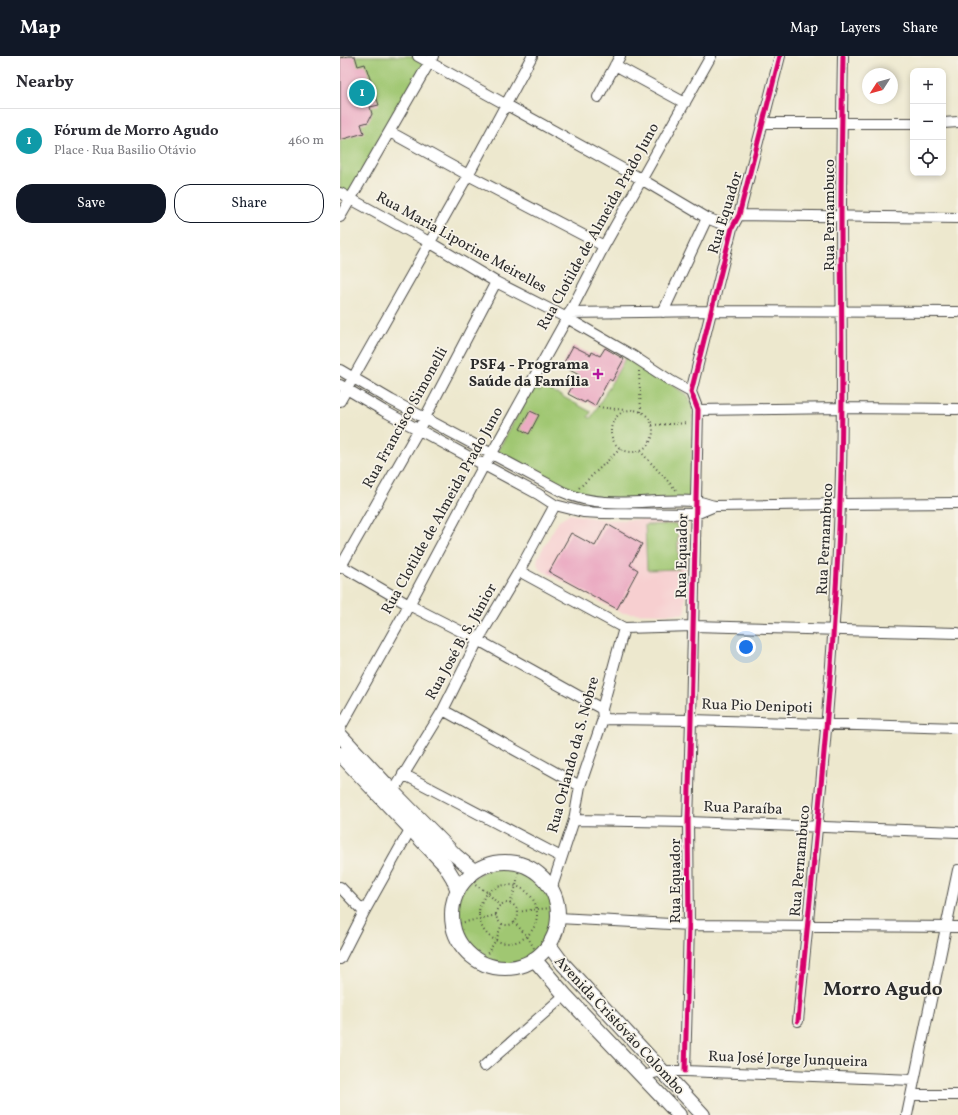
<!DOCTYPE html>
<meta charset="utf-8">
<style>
:root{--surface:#fff;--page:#f7f7f7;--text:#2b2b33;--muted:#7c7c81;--line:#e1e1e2;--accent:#111827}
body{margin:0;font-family:Vollkorn,serif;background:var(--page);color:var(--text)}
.controls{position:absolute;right:12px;top:12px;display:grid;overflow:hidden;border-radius:8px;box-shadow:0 2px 6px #0003}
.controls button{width:36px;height:36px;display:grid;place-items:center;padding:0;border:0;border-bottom:1px solid var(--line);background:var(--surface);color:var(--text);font:20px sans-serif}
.compass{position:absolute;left:522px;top:12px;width:36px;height:36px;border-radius:50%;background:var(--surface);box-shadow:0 2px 6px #0003;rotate:234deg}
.you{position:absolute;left:406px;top:591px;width:14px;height:14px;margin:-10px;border:3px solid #fff;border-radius:50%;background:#1a73e8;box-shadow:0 0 0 6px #1a73e833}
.badge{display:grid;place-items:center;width:26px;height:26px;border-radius:50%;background:var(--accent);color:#fff;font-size:13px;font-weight:700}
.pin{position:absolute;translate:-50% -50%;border:2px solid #fff;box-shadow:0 1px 4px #0006}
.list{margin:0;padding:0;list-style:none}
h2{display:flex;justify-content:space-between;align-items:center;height:52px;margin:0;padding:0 16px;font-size:17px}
h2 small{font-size:13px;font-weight:400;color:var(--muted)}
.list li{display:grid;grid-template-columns:26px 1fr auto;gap:12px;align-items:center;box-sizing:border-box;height:64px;padding:0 16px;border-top:1px solid var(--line)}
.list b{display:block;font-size:15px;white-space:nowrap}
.list p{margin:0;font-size:13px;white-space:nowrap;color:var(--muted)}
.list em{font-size:13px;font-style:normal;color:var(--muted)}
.actions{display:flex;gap:8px;padding:12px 16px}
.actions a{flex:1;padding:9px 0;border:1px solid var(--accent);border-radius:16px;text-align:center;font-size:14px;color:var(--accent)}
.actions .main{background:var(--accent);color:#fff}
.icon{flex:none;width:22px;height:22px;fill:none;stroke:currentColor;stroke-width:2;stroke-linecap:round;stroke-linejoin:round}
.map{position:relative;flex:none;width:618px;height:1059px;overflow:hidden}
header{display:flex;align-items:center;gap:24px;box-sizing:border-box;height:56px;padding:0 20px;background:var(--accent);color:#fff}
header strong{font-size:19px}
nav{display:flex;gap:22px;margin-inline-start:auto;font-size:14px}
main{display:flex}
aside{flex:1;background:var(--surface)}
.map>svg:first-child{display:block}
</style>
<header>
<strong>Map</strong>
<nav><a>Map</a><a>Layers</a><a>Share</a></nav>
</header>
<main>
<aside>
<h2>Nearby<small></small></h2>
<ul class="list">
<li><span class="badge" style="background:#0f9aa8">1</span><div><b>Fórum de Morro Agudo</b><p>Place · Rua Basilio Otávio</p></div><em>460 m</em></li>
</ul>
<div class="actions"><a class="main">Save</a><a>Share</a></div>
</aside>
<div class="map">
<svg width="618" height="1059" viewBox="0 0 618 1059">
<rect width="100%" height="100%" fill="#f7f3e8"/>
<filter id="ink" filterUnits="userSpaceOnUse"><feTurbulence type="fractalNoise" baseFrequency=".025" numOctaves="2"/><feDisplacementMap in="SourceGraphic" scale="8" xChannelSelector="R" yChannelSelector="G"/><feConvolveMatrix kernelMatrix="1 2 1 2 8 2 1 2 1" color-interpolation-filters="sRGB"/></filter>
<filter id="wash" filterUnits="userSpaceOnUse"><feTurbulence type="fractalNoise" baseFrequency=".012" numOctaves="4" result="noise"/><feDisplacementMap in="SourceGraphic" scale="16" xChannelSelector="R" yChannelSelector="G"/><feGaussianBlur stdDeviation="0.9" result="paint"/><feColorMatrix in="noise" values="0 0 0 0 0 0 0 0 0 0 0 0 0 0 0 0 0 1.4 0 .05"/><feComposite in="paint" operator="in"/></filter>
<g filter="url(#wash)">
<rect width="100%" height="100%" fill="#ede8ce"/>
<!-- built -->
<path fill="#f7cfd0" d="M229 458 266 464 344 463 347 467 345 556 342 558 281 557 199 513 197 507 198 501 219 464Z"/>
<!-- green -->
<path fill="#a0c772" stroke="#66794e" d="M0 0H75L87 6 11 142 0 135Z
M288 298 348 340 353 351 351 444 261 442 228 435 156 398 193 331 200 335 203 330 251 356 248 361 251 362Z
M337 468 339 513 307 514 305 469Z
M115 860a49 49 0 1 1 98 0a49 49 0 1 1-98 0Z"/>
<g id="blocks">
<!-- building -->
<path fill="#ebabc2" d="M8 0H15L18 10 25 8 39 49 30 51 32 58 28 66 21 68 24 77 0 84V2Z
M233 290 251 299 252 296 260 300 265 292 284 303 272 325 269 323 255 350 246 345 245 347 228 338 239 319 222 310Z
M190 355 199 359 189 378 180 373Z
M267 468 302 488 290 509 298 514 277 553 209 516 231 477 255 490Z"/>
</g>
</g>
<g filter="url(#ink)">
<use href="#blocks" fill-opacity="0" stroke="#484743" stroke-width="1"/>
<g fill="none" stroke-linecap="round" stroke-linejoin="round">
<defs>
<path id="minor" d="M78 0 301 123 367 162 392 172
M275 9 345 47
M258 41 280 0
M424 67H573
M603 67 618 66
M50 76 128 119 264 190
M0 137 89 186 156 226 227 262 293 300 331 325 351 336
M399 159 618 162
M0 161 93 0
M323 256 367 162
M229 257 371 255 618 256
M0 314 51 344 223 436C264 455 310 442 354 445 361 445 368 449 375 450L500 448 618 447
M0 329 44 355 198 438 215 449 243 456 262 457 356 458 375 450
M0 345 128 119 192 0
M358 354 503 352 618 353
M0 509 69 549 138 584 262 653
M0 512 79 373 156 226
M179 515 284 572 353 570 618 577
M103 654 240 730
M263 663 351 664 618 672
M0 672 69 549 144 409 151 399 227 262 264 190 371 0
M63 718 221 801
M53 736 103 654 138 584 179 515 215 449
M234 764 348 766 618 776
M0 831 24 856
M211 834 234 764 240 730 263 663 262 653 284 572
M218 862 349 869 618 871
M0 903 24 856 71 772
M458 965C475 793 494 620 500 447 504 351 501 256 501 160 501 107 502 53 503 0
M144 1010 225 939
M345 1015 349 869 348 766 351 664 358 354 351 336 392 172 399 159 440 0
M302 1020 322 1015H345L573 1024
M572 1039H618
M567 1059 618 814"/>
<path id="secondary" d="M0 679 53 736 115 799 134 815
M0 698 105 809 113 822 118 835
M112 859a53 53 0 1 1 106 0a53 53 0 1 1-106 0Z
M209 889 223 908 363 1059
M194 903 225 939 339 1059"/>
</defs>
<!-- minor casing -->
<use href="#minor" stroke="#484743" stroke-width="12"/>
<!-- secondary casing -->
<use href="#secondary" stroke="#484743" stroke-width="16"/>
<!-- path -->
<path stroke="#484743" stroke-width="2" stroke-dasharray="1 3" stroke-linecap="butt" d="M299 315 301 356
M258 351 285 354
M271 375a21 21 0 1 1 42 0a21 21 0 1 1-42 0Z
M312 369 348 367
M300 395 337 435
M239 432 280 393
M132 827 147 836 160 850
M139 858a29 29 0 1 1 58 0a29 29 0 1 1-58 0Z
M156 858a11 11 0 1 1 22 0a11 11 0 1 1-22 0Z
M170 848 176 830 179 813
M178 856 197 853 213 852
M174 866 187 880 194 892
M116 868 157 859
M143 904 156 884 162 868"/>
<!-- minor -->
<use href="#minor" stroke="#fff" stroke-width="10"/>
<!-- secondary -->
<use href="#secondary" stroke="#fff" stroke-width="14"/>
<defs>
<path id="cycleway" d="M458 965C475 793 494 620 500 447 504 351 501 256 501 160 501 107 502 53 503 0
M345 1015 349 869 348 766 351 664 358 354 351 336 392 172 399 159 440 0"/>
</defs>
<!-- cycleway casing -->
<use href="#cycleway" stroke="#f7f3e8" stroke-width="8"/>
<!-- cycleway -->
<use href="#cycleway" stroke="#d6006c" stroke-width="5"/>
</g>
</g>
<!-- markers -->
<path fill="#b5179e" stroke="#f7f3e8" stroke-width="1.5" d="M256 312h4v4h4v4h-4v4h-4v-4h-4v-4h4z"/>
<g text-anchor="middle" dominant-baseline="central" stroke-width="3.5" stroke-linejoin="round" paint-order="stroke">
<!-- street labels -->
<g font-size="15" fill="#2b2b2b" stroke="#f7f3e8">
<text transform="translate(386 157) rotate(-73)">Rua Equador</text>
<text transform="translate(490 159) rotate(-90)">Rua Pernambuco</text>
<text transform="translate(259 171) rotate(-61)">Rua Clotilde de Almeida Prado Juno</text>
<text transform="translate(121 187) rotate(29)">Rua Maria Liporine Meirelles</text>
<text transform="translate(66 362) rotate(-61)">Rua Francisco Simonelli</text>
<text transform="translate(103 455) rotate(-61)">Rua Clotilde de Almeida Prado Juno</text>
<text transform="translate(486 483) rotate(-87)">Rua Pernambuco</text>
<text transform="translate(343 500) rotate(-89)">Rua Equador</text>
<text transform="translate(122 586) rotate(-61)">Rua José B. S. Júnior</text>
<text transform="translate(417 651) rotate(2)">Rua Pio Denipoti</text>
<text transform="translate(234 699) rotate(-75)">Rua Orlando da S. Nobre</text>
<text transform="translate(403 753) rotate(2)">Rua Paraíba</text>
<text transform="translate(461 805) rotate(-85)">Rua Pernambuco</text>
<text transform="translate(336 825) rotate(-90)">Rua Equador</text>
<text transform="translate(279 970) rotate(47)">Avenida Cristóvão Colombo</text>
<text transform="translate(448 1004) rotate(2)">Rua José Jorge Junqueira</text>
</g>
<!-- poi labels -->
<g font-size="15" font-weight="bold" fill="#2b2b2b" stroke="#f7f3e8" text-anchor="end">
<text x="249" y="309">PSF4 - Programa<tspan x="249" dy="17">Saúde da Família</tspan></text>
</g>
<!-- district labels -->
<g font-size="19" font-weight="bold" fill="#2b2b2b" stroke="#f7f3e8">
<text x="543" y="934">Morro Agudo</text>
</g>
</g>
</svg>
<div class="controls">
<button>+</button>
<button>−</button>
<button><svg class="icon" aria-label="locate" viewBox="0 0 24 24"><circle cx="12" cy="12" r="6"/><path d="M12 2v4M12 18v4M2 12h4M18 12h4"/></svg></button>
</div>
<svg class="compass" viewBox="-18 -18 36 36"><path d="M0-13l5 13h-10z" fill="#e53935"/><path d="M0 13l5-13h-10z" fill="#7c7c81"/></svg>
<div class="you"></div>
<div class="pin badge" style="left:22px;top:37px;background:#0f9aa8">1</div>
</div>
</main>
